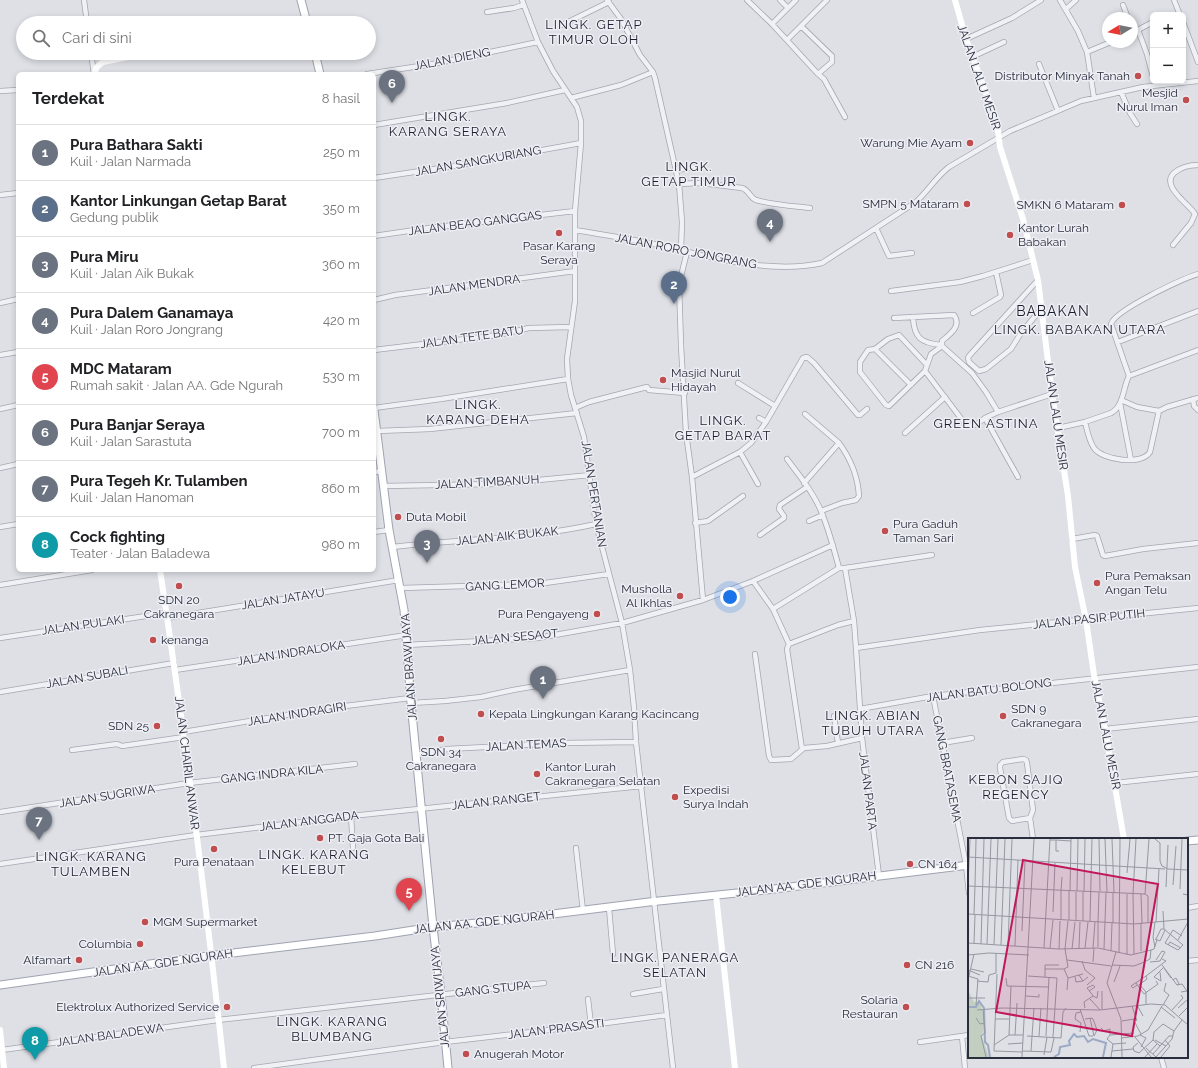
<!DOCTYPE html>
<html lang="id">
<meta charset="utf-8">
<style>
:root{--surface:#fff;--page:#f2f2f2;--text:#202124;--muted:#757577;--line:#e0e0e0;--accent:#0f766e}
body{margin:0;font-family:Raleway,sans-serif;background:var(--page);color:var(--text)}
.controls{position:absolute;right:12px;top:12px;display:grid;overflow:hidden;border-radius:6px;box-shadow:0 2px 6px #0003}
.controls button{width:36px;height:36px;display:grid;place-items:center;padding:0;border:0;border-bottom:1px solid var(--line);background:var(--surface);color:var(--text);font:20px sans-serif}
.compass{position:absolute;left:1102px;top:12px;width:36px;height:36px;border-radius:50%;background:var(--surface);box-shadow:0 2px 6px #0003;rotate:260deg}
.you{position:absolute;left:730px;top:597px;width:14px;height:14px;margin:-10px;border:3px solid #fff;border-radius:50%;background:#1a73e8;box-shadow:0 0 0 6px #1a73e833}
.badge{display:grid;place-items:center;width:26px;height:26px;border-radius:50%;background:var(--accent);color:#fff;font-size:13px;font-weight:700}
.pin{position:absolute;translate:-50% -33px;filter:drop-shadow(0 1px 2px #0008)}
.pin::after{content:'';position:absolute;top:21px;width:14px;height:12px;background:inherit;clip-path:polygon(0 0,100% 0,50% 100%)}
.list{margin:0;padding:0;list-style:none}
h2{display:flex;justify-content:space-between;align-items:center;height:52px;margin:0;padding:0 16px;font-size:17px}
h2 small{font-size:13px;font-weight:400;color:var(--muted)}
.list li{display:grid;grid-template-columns:26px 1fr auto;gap:12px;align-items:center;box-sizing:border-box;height:56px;padding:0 16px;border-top:1px solid var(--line)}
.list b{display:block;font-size:15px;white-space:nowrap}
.list p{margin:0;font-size:13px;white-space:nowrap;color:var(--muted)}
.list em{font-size:13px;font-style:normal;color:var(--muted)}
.icon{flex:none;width:22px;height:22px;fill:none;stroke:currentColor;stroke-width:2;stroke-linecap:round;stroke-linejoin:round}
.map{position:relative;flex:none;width:1198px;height:1068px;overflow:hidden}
.search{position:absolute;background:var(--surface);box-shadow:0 2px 6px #0003;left:16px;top:16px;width:360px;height:44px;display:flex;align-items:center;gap:10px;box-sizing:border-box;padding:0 14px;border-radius:22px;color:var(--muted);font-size:15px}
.panel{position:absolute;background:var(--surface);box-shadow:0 2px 6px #0003;left:16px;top:72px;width:360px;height:500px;border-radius:6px}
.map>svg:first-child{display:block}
</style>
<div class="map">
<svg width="1198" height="1068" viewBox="0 0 1198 1068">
<rect width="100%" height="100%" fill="#dee0e6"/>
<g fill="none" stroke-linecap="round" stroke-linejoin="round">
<defs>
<path id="street" d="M84 0 87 23
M522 0 538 42 553 71 577 107 581 121V143L575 211V301L567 359 568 379 571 395 584 437 596 524 622 623 630 670 634 708 636 742 673 1068
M607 0 621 19 640 55 653 72 655 78 679 184 682 222 681 250
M747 0 772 24 818 74 832 62V56L801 26
M780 0 788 8
M1060 0 1078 31 1087 52 1094 98
M1174 0 1180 15
M1123 5 1128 18
M1066 9 1076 0
M487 12 514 8 523 5
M1183 22 1198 62
M772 24 796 0
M562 25 609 2
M1138 30 1147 54 1153 77
M1132 33 1153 22
M966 39 1012 18 1041 0
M787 40 827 0
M1087 52 1111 42
M91 53 94 74
M972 57 1004 42
M1039 64 1058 111
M367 74 433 64 538 42
M818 74 824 79 845 117
M0 91 18 90
M1121 92 1130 113 1137 124
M571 98 621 85 653 72
M374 125 507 103 565 90
M677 170 696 167
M374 178 454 166 581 143
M679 184 700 183 742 188C749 190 750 198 756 200 773 205 792 206 810 208
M0 195 18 193
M876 228 889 256 912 253
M575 230C610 236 646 241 680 250 723 261 778 273 822 263L916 202C928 191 936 177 949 167L1010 131 1081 101 1143 87 1198 81
M374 236 429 228 575 211
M1173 245 1191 223 1195 214C1190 205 1160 186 1174 173 1181 167 1189 165 1198 165
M687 252 679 284 681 345 686 433 692 477 703 600
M1038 280 969 356 968 358 969 362 979 371 986 369 1011 349 1021 333 1042 308
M891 291 960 282 983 276 1033 260
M374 300 395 295 575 271
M0 303 18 299
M973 313 1000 297 1001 295 996 272
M913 317C914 338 921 343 941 345
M894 318 954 315C962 326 950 334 942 341V346L972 373 986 392 998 412 1052 394
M1118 342 1198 311
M875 349 888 339 899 335 927 365
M374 350 498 335 529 328 571 327
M0 355 18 352
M925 371 966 425C973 428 980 422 985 418
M1129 376 1111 324C1115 310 1182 279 1198 274
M738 383 775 406
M911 385 875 349 868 350 860 362V372L886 405 889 406 925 371 931 354 942 346
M1193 399 1194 406 1198 410
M1121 400 1137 407 1159 411
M1120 403 1131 460
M374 408 441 399 568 379
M575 408 589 402 647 387 649 390 685 393
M0 409 18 405
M998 412 985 418 1018 477
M759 418 766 422
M1085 422C1087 430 1089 441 1094 448 1102 460 1142 466 1150 452L1159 411 1167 407 1198 398
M1058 428 1085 422 1111 413C1124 406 1123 387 1129 376L1198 350
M377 431 430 429 577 413
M905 433 945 397
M740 452 758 484
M787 459C799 475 813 492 821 511 829 530 834 549 839 568
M0 468 18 464
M374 472 382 471
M692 477 740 452 751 443 766 422 803 358 807 357 814 363 858 415H860L867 409
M804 483 839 443 805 414
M383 486 497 484 590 475
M821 511 842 503 856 500 859 496C858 477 850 458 839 443
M809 521 823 515
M695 523 708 521 743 496
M0 527 18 524
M374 532 389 530
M760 535 784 518V516L779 509 780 505 807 487
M1072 539 1095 535 1097 536 1103 555 1105 556 1143 549 1198 543
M393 547C461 539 529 539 596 524
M839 568H845L932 555
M845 568 854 621 856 648
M753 581 833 545
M0 585 92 570
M401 588 538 584 609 574
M773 609 789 644
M167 618 399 580
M0 638 166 613
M789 644 787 649 802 749
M789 644 838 625 854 621
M407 645 538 638 622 623 703 600 753 581 773 609 839 568
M755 654 769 756 771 760 791 759 804 748 827 746 862 738
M175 670 407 635
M0 692 174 663
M933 696 966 865 969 893
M411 703 445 701 481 697 513 690 630 670
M860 709 933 696 1198 667
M834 716 838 743
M1105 729 1198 719
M183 732 329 708 410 698
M942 743 972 738
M72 750 117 744 122 746 184 737
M416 755 447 749 562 743 636 742
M1115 783 1198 774
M0 812 189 783 355 764
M351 816 353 848
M1030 818 1012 821 1009 818 1000 768V765L1003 762 1023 759 1026 760 1027 763 1033 810 1030 818 1033 839
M576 848 583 911
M0 864 196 835 351 816 642 786
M879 876 862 738 856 648 980 630 1198 608
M609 908 613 954
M1187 908 1198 906
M1187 961 1198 960
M633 994 663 989
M588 999 591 1025
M962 1036 965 1068
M920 1042 969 1035
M2 1050 218 1020 544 983
M1161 1057 1164 1068
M254 1068 445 1042 591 1025 667 1015"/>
<path id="primary" d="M301 0 307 23
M315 53 320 74
M374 410 389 530 404 610 411 703 433 927 441 994 448 1068
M1187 841 1198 840
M0 985 200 957 375 936 433 927 489 922 649 902 766 890 969 865"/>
</defs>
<!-- street casing -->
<use href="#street" stroke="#a4a7b0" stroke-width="6"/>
<!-- primary casing -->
<use href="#primary" stroke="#9fa3b1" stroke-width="9"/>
<!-- street -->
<use href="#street" stroke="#f0f1f5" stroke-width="4.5"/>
<!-- secondary -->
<path stroke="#fff" stroke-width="6" d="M955 0 966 39 997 123 1000 147 1023 219 1038 280 1052 394 1068 496 1075 567 1086 620 1094 675 1105 729 1124 839
M94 74 97 67 103 62 148 53
M160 570C185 735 206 902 224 1068
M716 895 735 1068
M0 1030 4 1068"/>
<!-- primary -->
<use href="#primary" stroke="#fff" stroke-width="7"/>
</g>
<!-- markers -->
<g fill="#c14e4f" stroke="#edeff4" stroke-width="1.5">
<circle cx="1138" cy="76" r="4"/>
<circle cx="1186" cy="100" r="4"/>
<circle cx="970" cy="143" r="4"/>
<circle cx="967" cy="204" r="4"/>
<circle cx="1122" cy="205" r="4"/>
<circle cx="559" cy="233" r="4"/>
<circle cx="1010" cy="235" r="4"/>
<circle cx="663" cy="380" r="4"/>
<circle cx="398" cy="517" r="4"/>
<circle cx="885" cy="531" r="4"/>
<circle cx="1097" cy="583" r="4"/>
<circle cx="179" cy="586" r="4"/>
<circle cx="680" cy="596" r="4"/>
<circle cx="597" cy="614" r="4"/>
<circle cx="153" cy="640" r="4"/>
<circle cx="481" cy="714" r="4"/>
<circle cx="1003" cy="716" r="4"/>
<circle cx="157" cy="726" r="4"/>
<circle cx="441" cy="739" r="4"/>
<circle cx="537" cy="774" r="4"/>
<circle cx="675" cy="797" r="4"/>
<circle cx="320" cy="838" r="4"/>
<circle cx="214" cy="849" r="4"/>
<circle cx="910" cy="864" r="4"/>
<circle cx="145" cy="922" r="4"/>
<circle cx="140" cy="944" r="4"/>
<circle cx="79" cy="960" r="4"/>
<circle cx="907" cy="965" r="4"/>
<circle cx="227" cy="1007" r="4"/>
<circle cx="906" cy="1007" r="4"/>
<circle cx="466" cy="1054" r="4"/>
</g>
<g text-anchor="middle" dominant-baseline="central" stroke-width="3" stroke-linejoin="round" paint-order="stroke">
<!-- street labels -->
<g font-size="12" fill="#292d3c" stroke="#edeff4">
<text transform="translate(452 59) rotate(-11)">JALAN DIENG</text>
<text transform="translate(979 77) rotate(71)">JALAN LALU MESIR</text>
<text transform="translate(478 161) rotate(-10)">JALAN SANGKURIANG</text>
<text transform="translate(475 223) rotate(-7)">JALAN BEAQ GANGGAS</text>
<text transform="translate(686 251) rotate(11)">JALAN RORO JONGRANG</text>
<text transform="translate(474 285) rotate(-8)">JALAN MENDRA</text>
<text transform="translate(472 337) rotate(-8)">JALAN TETE BATU</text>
<text transform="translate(1056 415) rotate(82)">JALAN LALU MESIR</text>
<text transform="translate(487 482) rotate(-3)">JALAN TIMBANUH</text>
<text transform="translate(594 494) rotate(81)">JALAN PERTANIAN</text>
<text transform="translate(507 536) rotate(-6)">JALAN AIK BUKAK</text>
<text transform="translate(505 585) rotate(-3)">GANG LEMOR</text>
<text transform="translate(283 599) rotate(-9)">JALAN JATAYU</text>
<text transform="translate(1089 619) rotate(-6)">JALAN PASIR PUTIH</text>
<text transform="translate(83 625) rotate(-8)">JALAN PULAKI</text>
<text transform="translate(515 637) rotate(-5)">JALAN SESAOT</text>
<text transform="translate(291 653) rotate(-9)">JALAN INDRALOKA</text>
<text transform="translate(409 667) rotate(-94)">JALAN BRAWIJAYA</text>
<text transform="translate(87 677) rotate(-10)">JALAN SUBALI</text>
<text transform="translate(989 690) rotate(-7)">JALAN BATU BOLONG</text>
<text transform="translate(297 714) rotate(-9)">JALAN INDRAGIRI</text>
<text transform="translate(1106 735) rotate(79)">JALAN LALU MESIR</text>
<text transform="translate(526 745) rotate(-3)">JALAN TEMAS</text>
<text transform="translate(187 763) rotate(83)">JALAN CHAIRIL ANWAR</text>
<text transform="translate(947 769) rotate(79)">GANG BRATASEMA</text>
<text transform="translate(272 774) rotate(-6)">GANG INDRA KILA</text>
<text transform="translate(868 791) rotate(83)">JALAN PARTA</text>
<text transform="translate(107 796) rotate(-9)">JALAN SUGRIWA</text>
<text transform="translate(496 801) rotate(-6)">JALAN RANGET</text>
<text transform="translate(309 821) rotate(-7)">JALAN ANGGADA</text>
<text transform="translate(806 884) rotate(-7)">JALAN AA. GDE NGURAH</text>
<text transform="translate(484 922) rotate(-6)">JALAN AA. GDE NGURAH</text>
<text transform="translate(163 963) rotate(-8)">JALAN AA. GDE NGURAH</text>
<text transform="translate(493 989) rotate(-6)">GANG STUPA</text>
<text transform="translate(440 997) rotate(-96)">JALAN SRIWIJAYA</text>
<text transform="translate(556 1029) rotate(-7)">JALAN PRASASTI</text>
<text transform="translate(110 1035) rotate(-8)">JALAN BALADEWA</text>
</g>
<!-- poi labels -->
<g font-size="12" fill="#292d3c" stroke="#edeff4" text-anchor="start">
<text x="1130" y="76" text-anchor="end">Distributor Minyak Tanah</text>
<text x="1178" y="93" text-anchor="end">Mesjid<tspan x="1178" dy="14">Nurul Iman</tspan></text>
<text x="962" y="143" text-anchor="end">Warung Mie Ayam</text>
<text x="959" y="204" text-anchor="end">SMPN 5 Mataram</text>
<text x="1114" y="205" text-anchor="end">SMKN 6 Mataram</text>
<text x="1018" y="228">Kantor Lurah<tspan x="1018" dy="14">Babakan</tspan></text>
<text x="559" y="246" text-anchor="middle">Pasar Karang<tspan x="559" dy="14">Seraya</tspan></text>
<text x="671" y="373">Masjid Nurul<tspan x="671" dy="14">Hidayah</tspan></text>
<text x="406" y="517">Duta Mobil</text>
<text x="893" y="524">Pura Gaduh<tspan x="893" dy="14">Taman Sari</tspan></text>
<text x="1105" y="576">Pura Pemaksan<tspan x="1105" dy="14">Angan Telu</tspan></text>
<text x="672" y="589" text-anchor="end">Musholla<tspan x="672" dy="14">Al Ikhlas</tspan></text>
<text x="179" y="600" text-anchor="middle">SDN 20<tspan x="179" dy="14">Cakranegara</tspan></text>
<text x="589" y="614" text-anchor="end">Pura Pengayeng</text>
<text x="161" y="640">kenanga</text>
<text x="1011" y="709">SDN 9<tspan x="1011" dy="14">Cakranegara</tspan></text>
<text x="489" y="714">Kepala Lingkungan Karang Kacincang</text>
<text x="149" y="726" text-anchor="end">SDN 25</text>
<text x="441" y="752" text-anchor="middle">SDN 34<tspan x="441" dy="14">Cakranegara</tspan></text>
<text x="545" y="767">Kantor Lurah<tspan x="545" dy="14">Cakranegara Selatan</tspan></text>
<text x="683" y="790">Expedisi<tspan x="683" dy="14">Surya Indah</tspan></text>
<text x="328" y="838">PT. Gaja Gota Bali</text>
<text x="214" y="862" text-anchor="middle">Pura Penataan</text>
<text x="918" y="864">CN 164</text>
<text x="153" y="922">MGM Supermarket</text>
<text x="132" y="944" text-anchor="end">Columbia</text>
<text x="71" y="960" text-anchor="end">Alfamart</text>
<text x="915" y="965">CN 216</text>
<text x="898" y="1000" text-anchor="end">Solaria<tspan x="898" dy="14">Restauran</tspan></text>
<text x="219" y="1007" text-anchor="end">Elektrolux Authorized Service</text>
<text x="474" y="1054">Anugerah Motor</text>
</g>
<!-- neighbourhood labels -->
<g font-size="13" letter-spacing="1" fill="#1b1e2c" stroke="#edeff4">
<text x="594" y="24">LINGK. GETAP<tspan x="594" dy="15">TIMUR OLOH</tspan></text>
<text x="448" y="116">LINGK.<tspan x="448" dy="15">KARANG SERAYA</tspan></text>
<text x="689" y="166">LINGK.<tspan x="689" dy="15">GETAP TIMUR</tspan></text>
<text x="1080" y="329">LINGK. BABAKAN UTARA</text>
<text x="478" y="404">LINGK.<tspan x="478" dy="15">KARANG DEHA</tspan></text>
<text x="723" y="420">LINGK.<tspan x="723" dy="15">GETAP BARAT</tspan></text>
<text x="986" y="423">GREEN ASTINA</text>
<text x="873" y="715">LINGK. ABIAN<tspan x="873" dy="15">TUBUH UTARA</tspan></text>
<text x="1016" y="779">KEBON SAJIQ<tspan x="1016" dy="15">REGENCY</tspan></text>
<text x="314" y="854">LINGK. KARANG<tspan x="314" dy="15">KELEBUT</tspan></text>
<text x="91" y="856">LINGK. KARANG<tspan x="91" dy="15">TULAMBEN</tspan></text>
<text x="675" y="957">LINGK. PANERAGA<tspan x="675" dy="15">SELATAN</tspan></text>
<text x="332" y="1021">LINGK. KARANG<tspan x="332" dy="15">BLUMBANG</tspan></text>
</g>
<!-- quarter labels -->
<g font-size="14" letter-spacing="1" fill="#1b1e2c" stroke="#edeff4">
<text x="1053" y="311">BABAKAN</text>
</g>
</g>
<!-- overview -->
<g transform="translate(968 838)">
<rect width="220" height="220" fill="#dee0e6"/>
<path d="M0 152 6 164 12 165 17 179 14 199 21 219H0Z" fill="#c2cfc0"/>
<path fill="none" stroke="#9ca9c3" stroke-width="2" d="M0 169H8L11 163 16 170 17 204 20 207 22 219M86 219 91 216 92 209 102 207 101 203 106 196 109 199 116 198 120 204 125 201 138 205 135 219"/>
<path fill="none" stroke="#9698a2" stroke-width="1" d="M131 1 132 53M137 1 139 54M144 1 146 55M187 1 192 5V23L194 28 200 31 220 32M82 2H88V13H91M88 2 103 3M0 19 197 31M159 35 162 1M205 47 208 8M0 48 177 56M0 48 2 1M7 48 8 1M198 49 200 7M212 51 214 1M93 53 94 39M102 53 103 1M109 53 110 1M116 54 117 1M145 55V85M165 56 166 116M165 56 168 1M173 56 174 85M177 56 181 1M177 56 180 58V85M215 56 220 57V64M195 73 196 91 215 107 210 112 197 105M85 74 87 25M0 76 166 86 220 81M6 76 7 48M93 81V53M101 82V53M108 82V54M115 83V54M122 83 124 1M130 84 131 54M188 84 191 31M173 85V113M54 93 57 23M187 101 192 103 197 92M188 101 193 91H196M210 102 220 84M0 105 91 111 130 110 163 117 183 112M6 105 7 77M197 105 205 92 214 98M13 106 16 1M19 106 23 1M26 107 30 1M33 107 37 1M40 107 44 1M200 107 202 104 213 110M47 108 50 22M130 109V84M187 109 185 99 187 84M76 110 82 1M82 110 85 82M111 110 112 84M117 110 120 84M125 110 127 84M91 111 92 83M104 111 107 84M136 111 138 55M183 112 186 111 189 102M143 113 144 85M148 114 139 145 153 181 154 219M151 114 152 1M0 117 21 115 61 117M159 117V56M99 122 143 128M188 122 194 113 197 114M114 123 117 132 127 140 119 147M125 124 126 110M182 124 192 123 197 114M144 127 166 128 174 125 182 121 183 112M194 127 209 147 211 146 208 140 205 142M196 130 203 140M3 131 16 134M77 131H96M0 132 12 137M192 134 193 143 186 139 196 129M29 136 26 213 54 214M111 137 115 143 120 139M0 138 10 141 8 167M1 138 6 116M60 138 89 140 85 199M77 139V127H91M107 139 108 144 115 143M38 140 39 148 81 149M100 140 115 136M9 143 20 144 21 137 28 135V115M146 144 152 128M168 145 176 156 190 146 188 143M171 146 178 154V166M172 146 179 141 178 138 198 123 194 121M169 147 165 150 163 148 178 138M209 147 214 146 219 153 213 154M43 148 41 197H55M99 152 100 140 96 131 100 129 97 111 100 83M121 153 127 149 125 147 119 150 123 155 125 158M134 153V171M58 158 71 159V156M0 160H17M122 161 132 172M169 167 175 178M195 167 201 157 196 153 198 145M164 168 169 183M193 169 207 180M117 170 116 164 125 158 129 160 130 153M210 170 220 161M15 171 17 195 13 198 18 219M112 171 121 198H125M9 172 34 170 132 172 183 166 197 167 220 187M204 172 215 160 213 157M211 178 220 169M8 180 12 186 17 185M27 181H41M117 181 124 180 125 181 129 192 126 198 122 180M165 181 173 196M154 183 166 181M133 190 136 193 142 191V197M112 194 113 185 107 181 108 175 113 174M47 197 49 165M172 197 178 200 173 209M59 198 93 200 95 174 98 170M71 198 73 170M78 198 81 139M167 199 183 219M153 200 170 198 180 192 194 168M185 202 186 194 195 186 206 193M187 202 198 208M158 205 145 206 139 201 142 197 166 195M170 205 165 209 166 213 171 215 185 202 192 208M40 206 55 205M26 207 41 197M178 210 188 219M55 213 83 214 86 200M63 213 66 170M144 213 165 211M185 216 201 198H205M76 217 79 199M54 219 66 1M143 219 145 206M177 219 189 206M188 219 204 201 206 193 214 182M193 219 202 208 197 202"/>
<path fill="#c2185b" fill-opacity="0.15" stroke="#c2185b" stroke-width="2" d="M55 22 190 46 164 198 28 174Z"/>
<rect width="220" height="220" fill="none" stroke="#292d3c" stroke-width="2"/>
</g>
</svg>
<div class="controls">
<button>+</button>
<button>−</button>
</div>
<svg class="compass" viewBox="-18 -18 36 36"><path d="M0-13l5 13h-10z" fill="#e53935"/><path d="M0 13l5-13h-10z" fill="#757577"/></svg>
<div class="you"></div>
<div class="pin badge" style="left:543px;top:699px;background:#6b7280">1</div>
<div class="pin badge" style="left:674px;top:304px;background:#5c6f8a">2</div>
<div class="pin badge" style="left:427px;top:563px;background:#6b7280">3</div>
<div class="pin badge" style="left:770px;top:242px;background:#6b7280">4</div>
<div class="pin badge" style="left:409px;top:911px;background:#e0444e">5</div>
<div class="pin badge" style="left:392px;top:103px;background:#6b7280">6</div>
<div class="pin badge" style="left:39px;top:840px;background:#6b7280">7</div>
<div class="pin badge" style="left:35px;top:1060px;background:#0f9aa8">8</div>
<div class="search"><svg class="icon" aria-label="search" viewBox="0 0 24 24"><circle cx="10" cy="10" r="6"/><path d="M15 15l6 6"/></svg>Cari di sini</div>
<section class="panel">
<h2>Terdekat<small>8 hasil</small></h2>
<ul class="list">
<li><span class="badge" style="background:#6b7280">1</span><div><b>Pura Bathara Sakti</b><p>Kuil · Jalan Narmada</p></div><em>250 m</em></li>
<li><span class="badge" style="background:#5c6f8a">2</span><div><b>Kantor Linkungan Getap Barat</b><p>Gedung publik</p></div><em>350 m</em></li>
<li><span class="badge" style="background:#6b7280">3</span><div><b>Pura Miru</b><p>Kuil · Jalan Aik Bukak</p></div><em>360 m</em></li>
<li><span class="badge" style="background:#6b7280">4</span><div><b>Pura Dalem Ganamaya</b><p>Kuil · Jalan Roro Jongrang</p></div><em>420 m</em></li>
<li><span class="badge" style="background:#e0444e">5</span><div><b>MDC Mataram</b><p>Rumah sakit · Jalan AA. Gde Ngurah</p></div><em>530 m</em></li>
<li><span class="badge" style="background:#6b7280">6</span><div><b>Pura Banjar Seraya</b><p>Kuil · Jalan Sarastuta</p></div><em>700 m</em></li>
<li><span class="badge" style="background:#6b7280">7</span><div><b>Pura Tegeh Kr. Tulamben</b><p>Kuil · Jalan Hanoman</p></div><em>860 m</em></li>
<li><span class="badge" style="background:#0f9aa8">8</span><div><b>Cock fighting</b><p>Teater · Jalan Baladewa</p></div><em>980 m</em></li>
</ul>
</section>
</div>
